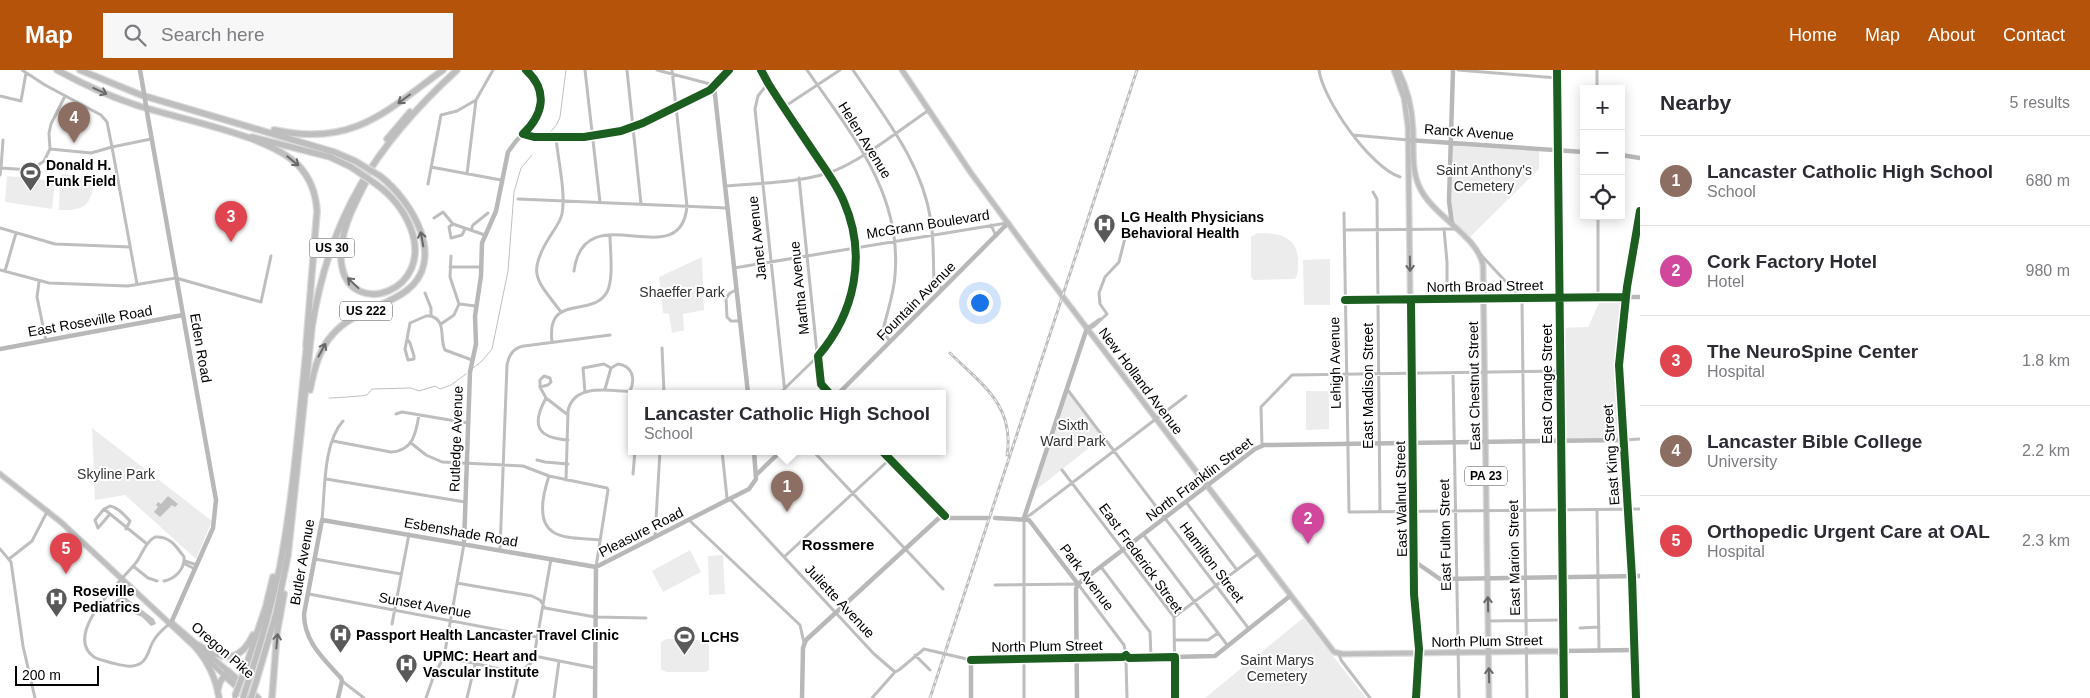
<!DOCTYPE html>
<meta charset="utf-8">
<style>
:root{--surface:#fff;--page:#f7f7f7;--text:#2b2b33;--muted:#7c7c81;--line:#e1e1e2;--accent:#b45309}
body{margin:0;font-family:Helvetica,sans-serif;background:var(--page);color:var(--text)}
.controls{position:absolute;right:15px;top:15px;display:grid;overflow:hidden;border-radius:0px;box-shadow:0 2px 12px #0003}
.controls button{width:45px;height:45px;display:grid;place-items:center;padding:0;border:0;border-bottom:1px solid var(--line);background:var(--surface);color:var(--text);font:25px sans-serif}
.scale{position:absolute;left:15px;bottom:12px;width:84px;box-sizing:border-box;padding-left:5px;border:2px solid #000;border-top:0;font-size:14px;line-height:18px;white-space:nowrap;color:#000;-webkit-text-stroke:4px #fff;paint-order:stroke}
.you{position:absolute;left:979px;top:232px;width:18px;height:18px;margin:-12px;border:4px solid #fff;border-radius:50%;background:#1a73e8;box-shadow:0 0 0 8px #1a73e833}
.badge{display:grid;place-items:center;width:32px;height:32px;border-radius:50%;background:var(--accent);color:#fff;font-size:16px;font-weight:700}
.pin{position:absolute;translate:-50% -41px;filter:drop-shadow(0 1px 2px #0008)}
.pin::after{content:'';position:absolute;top:26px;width:18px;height:15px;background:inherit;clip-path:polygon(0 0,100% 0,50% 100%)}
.popup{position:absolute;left:628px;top:320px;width:318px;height:65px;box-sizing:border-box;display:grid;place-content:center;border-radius:0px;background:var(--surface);filter:drop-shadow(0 1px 4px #0005);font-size:16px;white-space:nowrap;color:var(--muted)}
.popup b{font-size:19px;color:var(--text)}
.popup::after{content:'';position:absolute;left:50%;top:100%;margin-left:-10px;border:10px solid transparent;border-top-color:var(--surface)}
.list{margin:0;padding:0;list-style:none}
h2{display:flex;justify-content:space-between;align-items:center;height:65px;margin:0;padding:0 20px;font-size:21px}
h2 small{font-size:16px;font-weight:400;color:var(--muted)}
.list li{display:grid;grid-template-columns:32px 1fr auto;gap:15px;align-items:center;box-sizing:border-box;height:90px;padding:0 20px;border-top:1px solid var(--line)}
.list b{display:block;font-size:19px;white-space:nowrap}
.list p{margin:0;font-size:16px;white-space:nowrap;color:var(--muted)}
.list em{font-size:16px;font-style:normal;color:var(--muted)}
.icon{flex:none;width:28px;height:28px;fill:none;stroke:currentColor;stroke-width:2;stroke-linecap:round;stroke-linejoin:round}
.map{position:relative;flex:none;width:1640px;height:628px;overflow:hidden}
header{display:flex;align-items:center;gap:30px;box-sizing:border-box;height:70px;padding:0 25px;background:var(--accent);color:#fff}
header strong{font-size:24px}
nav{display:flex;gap:28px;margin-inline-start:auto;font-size:18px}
.search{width:350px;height:45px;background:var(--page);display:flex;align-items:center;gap:12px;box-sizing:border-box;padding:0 18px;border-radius:0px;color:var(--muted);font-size:19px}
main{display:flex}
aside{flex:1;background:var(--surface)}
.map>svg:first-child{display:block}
</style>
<header>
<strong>Map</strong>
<div class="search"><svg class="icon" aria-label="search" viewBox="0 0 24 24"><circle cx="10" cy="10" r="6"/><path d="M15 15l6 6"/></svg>Search here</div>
<nav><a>Home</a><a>Map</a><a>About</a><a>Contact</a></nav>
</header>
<main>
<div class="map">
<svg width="1640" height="628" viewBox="0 0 1640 628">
<rect width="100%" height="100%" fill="#fff"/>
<!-- green -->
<path fill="#ececec" d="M1453 74 1539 80V99L1469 168 1453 153 1451 144Z
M63 104 95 108C91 135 86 141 59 140L60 107Z
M7 106 55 111 52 139 5 132Z
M1257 163C1277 163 1297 165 1298 190 1298 197 1299 203 1295 209L1254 210 1251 207V167Z
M702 187 704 240 683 244 684 260 672 263 669 244 663 243 659 207Z
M1330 189V235H1304L1303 190Z
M1598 227H1626L1620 267 1622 370 1560 371 1559 258 1588 257 1599 233Z
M1066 319 1103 367 1032 423Z
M1306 321H1329V359L1306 360Z
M92 358 212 451 196 489 125 425 95 430Z
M690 480 701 502 663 522 652 501Z
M723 485 725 524 709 525 708 486Z
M1303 548 1366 628H1205Z
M667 569 705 570 709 572V600L705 602H667L661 600V572Z"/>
<!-- water -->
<path fill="#bfbfbf" d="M168 426 178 434 175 437 172 435 160 447 154 442 158 437 156 435 158 432 161 434Z
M125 527 154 549 156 554 151 556 142 547 114 535V533L117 529Z"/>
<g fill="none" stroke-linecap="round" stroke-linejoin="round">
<!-- stream -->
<path stroke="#bfbfbf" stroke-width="1" d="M548 65 557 54 560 47 566 0
M473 298 482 291 492 279 508 201 514 122 521 98 532 85
M329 328C334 328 364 326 367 325 369 323 370 321 372 319L411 318 419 321 435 316 440 319 451 315 466 304"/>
<defs>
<path id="primary" d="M902 0 971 103 1041 198 1334 582 1343 584 1563 581
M1394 0 1404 28 1408 57 1414 524 1419 579 1416 628
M1398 0C1408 19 1412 38 1413 59 1414 78 1411 98 1419 116 1432 146 1477 165 1483 195L1489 628
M1559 228 1564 628
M1411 230 1626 227
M0 404 62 453 198 580
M172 553 228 601
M204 586 224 605
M1636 628 1632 507 1619 295 1627 217 1640 141"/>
<path id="highway" d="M57 0C81 13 106 25 133 34 176 49 269 64 299 96 310 108 316 125 317 141L306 276
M80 0 141 25 334 82 355 91
M274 60C353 77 385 42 443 0
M252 67 330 87 351 97
M387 69 410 42
M367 110C354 135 336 168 342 197 352 248 434 222 411 159 404 140 391 125 376 114
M310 320C314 300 319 279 333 264 352 242 383 238 406 221 448 189 411 130 380 106
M198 575C222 590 239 594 253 565
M196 578C209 593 216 608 219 628
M244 602 266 536 273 507
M224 605 247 626
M250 606C262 570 272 533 280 496 294 422 299 347 307 273
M256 612 276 544 288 485 312 257C329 147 376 74 457 0
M218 619 220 612 228 601 258 628
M272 628 277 563 284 524"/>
</defs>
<!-- primary casing -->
<use href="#primary" stroke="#dbdbdb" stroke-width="7"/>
<!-- highway casing -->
<use href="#highway" stroke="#dbdbdb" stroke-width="8"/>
<!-- street -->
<path stroke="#bebebe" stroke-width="3" d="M22 0 45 15 101 45 107 52 112 77 91 83 50 79
M585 0 600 132
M627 0 641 134
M657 0 714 15
M761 0 841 125 851 153 856 187 851 225 837 259 815 289 780 323
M807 0C851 64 902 122 895 205 894 224 887 242 883 260L890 272
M853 0C885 48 923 94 931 152 934 172 933 191 934 210L942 219
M1319 0C1323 30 1371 98 1400 107
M1458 0 1557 8
M1557 0 1559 228
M1597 0V19
M768 13 758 26 755 39 785 323
M0 26 21 31 26 3
M784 37 840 0
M523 64C533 69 545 67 556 67 610 67 634 59 681 35 692 29 704 24 714 16
M1353 65 1408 70
M556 68C558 90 566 123 562 144 560 153 553 161 549 168 526 205 538 211 561 242
M3 70 1 98 31 100 44 91 50 79 49 63 51 54 65 26
M431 97 501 110
M467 104 476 30 493 0
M0 105 1 98
M799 108 820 312 829 323
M428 114 441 45 457 41 476 30
M725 116C758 113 797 113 828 103 859 93 901 59 929 40
M1373 122 1377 129 1380 442
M518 129 727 138
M1344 143 1349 442 1640 439
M1598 146V227
M434 148 443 142 453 154 485 165
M453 154 449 157 451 168 462 165 465 159
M991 155 996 166
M0 158 55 174 130 177
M1444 159 1447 192V229
M471 160 473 155 488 143
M1344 160 1456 159
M1481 185 1521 228 1522 232 1527 628
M450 197H481
M734 198 1007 153
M0 200 49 213 128 216 176 208 261 232 271 186
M5 201 16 163
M574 201C584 123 681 207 687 136L672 0
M39 212 37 227 46 271
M137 214 112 77 151 69
M736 220 730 223 726 228 727 247 731 251H740
M425 223 431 238V246
M1345 230H1411
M459 234 476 236
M431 246C447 251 439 268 445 280L472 290
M441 254 454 245 459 234 450 207 451 186
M1087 258 1093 257 1107 244 1100 234 1099 223 1105 207 1119 192 1126 164
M1087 258 1100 249
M407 269 410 273 414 286V289L408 290 405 279Z
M407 269 410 253 426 246H431
M552 272C546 222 592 249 607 222 614 209 610 180 610 165
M662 278 664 323
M1453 303 1459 628
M544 306 550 308 551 312 548 315 540 317V310Z
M540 317 546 328 568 345
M605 319 611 298 618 294C632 296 636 308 630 321
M1067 319 1249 559
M585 322 583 298 604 294 611 298
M546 328C531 355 537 368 568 370
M396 344 402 342 468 353
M1623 370 1640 369
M333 371 391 382C413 381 416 363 419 345
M411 373 426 385 442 392 523 396 549 406 607 418 608 420 596 497
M1262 376 1261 337 1292 305 1560 301
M722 381 727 428 733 432 874 584 895 602
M813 381 943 519
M882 381 945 446
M537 390 545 392 568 394
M1062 400 1174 547 1175 628
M633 404 635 381
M549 406C544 421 536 451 553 462 565 470 586 468 600 470
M326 409 465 432
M566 410 568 341C573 315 605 320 623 321 629 321 634 321 639 323
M1186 432 1237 500
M104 439 110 436C118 437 124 445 130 451L126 459
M1597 440 1599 580
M110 444 98 458 95 450 104 439 147 474
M322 450C325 421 323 373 343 351
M689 450 800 555 804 573
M1143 464 1228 576
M655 467 660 381
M0 479 11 492 23 576 35 628
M500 480 507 295C509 285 513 278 524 276L610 265
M784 487 890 389
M9 489 32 471 48 440
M315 489 401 504
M185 491 197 495
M185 494 195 499
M133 496 148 508 157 511
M1101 497 1150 562 1151 587
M164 511C175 509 185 499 184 487 176 476 170 466 155 467 144 473 142 486 135 494 121 511 62 564 94 587 99 590 106 591 112 593 121 595 132 599 141 593 149 588 149 577 154 570 158 563 165 558 170 553
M457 513 532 526 540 530 545 538 595 547 646 548
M995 515 1078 514 1124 575 1126 585
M309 524 537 567
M1174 547 1258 484
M1488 551 1563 550
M392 554 409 464
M1580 558 1599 557
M1175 570H1208L1218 563
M1339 584 1341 590 1370 628
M915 585 930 600
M534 586 595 598
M444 587 519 603
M1126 590 1127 628
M1640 597 1635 601 1640 604
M342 611 364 628
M426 628 434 605 444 587 464 474
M467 628 475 594
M513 628 519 603 531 593 534 586 551 489
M554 628 559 591
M872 628 895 602 899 600 924 579 971 590
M1024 628V448L1030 445 1186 326"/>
<!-- secondary -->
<path stroke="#b8b8b8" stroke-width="4.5" d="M140 0 143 17
M729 0 714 16 748 323
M148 48 216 430 213 458 171 553
M1408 70 1584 82
M1621 85 1640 88
M1452 154 1449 131 1453 0
M1626 227H1640
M0 279 183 245
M839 323 1008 153
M756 405 781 381
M995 448 1029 450 1078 514
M1024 448 1087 258
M464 474 470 302 476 274 475 246 481 206 482 173 496 141 508 82 516 71 533 54 540 41 539 19 535 11 526 0
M1414 491 1440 509 1640 506
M596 497 749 419 756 409 754 381
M1078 514 1255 379 1264 375 1622 370
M1563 581 1635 580
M338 628 342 611 341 608C324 589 304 572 304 544L322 450 596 497
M595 628 596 497
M802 628 803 578 806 570 939 448H987
M971 628V590L1123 587 1126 585 1129 588 1215 586 1290 526
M1077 628 1076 519 1078 514"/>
<!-- primary -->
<use href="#primary" stroke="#bebebe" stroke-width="4.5"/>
<!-- highway -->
<use href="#highway" stroke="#bebebe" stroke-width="5.5"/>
<defs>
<path id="rail" d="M950 283C981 314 1015 335 1007 385
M930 628 1137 0"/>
</defs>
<!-- rail casing -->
<use href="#rail" stroke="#bebebe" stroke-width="3"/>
<!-- rail -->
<use href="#rail" stroke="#fff" stroke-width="1" stroke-dasharray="4" stroke-linecap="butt"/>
<defs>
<path id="highway-bridge" d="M355 91 380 106
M351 97 376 114
M235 626 244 602
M243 628 250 606
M251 628 256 612"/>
</defs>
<!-- highway-bridge casing -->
<use href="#highway-bridge" stroke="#dbdbdb" stroke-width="8" stroke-linecap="butt"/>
<!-- secondary-bridge -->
<path stroke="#b8b8b8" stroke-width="4.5" d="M143 17 148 48"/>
<!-- highway-bridge -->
<use href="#highway-bridge" stroke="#bebebe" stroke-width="5.5"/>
<defs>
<path id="cycleway" d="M526 0C549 21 543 45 523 64L534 67H584L621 61 643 53 710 20 729 0
M761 0 768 13C783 37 799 60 815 84 825 99 837 115 844 132 867 185 855 243 818 286L821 314 829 323
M1557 0 1564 628
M1345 230 1626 227
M1411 230 1414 524 1419 579 1416 628
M882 381 945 446
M971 590 1123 587 1126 585 1129 588 1175 587V628
M1636 628 1632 507 1619 295 1627 217 1640 141"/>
</defs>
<!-- cycleway casing -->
<use href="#cycleway" stroke="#fff" stroke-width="11"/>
<!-- cycleway -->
<use href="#cycleway" stroke="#1b5e20" stroke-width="8"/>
</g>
<!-- one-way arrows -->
<defs><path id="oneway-shaft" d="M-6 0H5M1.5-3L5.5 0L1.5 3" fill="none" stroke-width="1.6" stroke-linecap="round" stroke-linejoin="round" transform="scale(1.25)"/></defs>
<g stroke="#686868">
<use href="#oneway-shaft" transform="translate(100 21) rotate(24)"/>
<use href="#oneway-shaft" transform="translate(404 29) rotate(143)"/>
<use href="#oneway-shaft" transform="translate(293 91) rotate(39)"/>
<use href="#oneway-shaft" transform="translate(422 169) rotate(-100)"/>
<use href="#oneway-shaft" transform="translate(1410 194) rotate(89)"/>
<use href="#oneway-shaft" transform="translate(353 213) rotate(-137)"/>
<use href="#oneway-shaft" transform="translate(322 280) rotate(-62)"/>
<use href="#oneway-shaft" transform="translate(1488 534) rotate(-91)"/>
<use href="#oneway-shaft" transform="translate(277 571) rotate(-85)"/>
<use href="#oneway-shaft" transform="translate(1489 605) rotate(-91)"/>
</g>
<!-- icons -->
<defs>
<symbol id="stadium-pin" viewBox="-11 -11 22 30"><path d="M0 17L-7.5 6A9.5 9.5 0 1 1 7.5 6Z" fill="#595959" stroke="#fff"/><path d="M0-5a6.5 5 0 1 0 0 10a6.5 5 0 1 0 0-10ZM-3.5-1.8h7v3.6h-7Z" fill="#fff"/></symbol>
<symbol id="hospital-pin" viewBox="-11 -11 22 30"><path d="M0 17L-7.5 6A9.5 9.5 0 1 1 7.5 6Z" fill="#595959" stroke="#fff"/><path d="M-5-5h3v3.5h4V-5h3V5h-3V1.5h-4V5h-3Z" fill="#fff"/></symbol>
</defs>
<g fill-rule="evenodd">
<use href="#stadium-pin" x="18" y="90" width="25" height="34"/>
<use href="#hospital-pin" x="1092" y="142" width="25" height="34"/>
<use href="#hospital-pin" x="44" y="516" width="25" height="34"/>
<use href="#hospital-pin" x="328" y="552" width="25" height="34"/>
<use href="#stadium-pin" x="672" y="554" width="25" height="34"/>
<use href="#hospital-pin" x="394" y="582" width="25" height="34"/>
</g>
<g text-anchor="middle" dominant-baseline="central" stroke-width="4" stroke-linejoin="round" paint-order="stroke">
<!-- shield labels -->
<g fill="#fff" stroke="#4c4c4c" stroke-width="1">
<rect x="309.5" y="168.5" width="45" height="19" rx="4"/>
<rect x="340" y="231.5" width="52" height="19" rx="4"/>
<rect x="1465" y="396.5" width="42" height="19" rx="4"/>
</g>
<g font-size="12" font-weight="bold" fill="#000">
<text x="332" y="178">US 30</text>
<text x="366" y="241">US 222</text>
<text x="1486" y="406">PA 23</text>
</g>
<!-- street labels -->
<g font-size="14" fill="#000" stroke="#fff">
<text transform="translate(1469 62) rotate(4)">Ranck Avenue</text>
<text transform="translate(865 70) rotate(58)">Helen Avenue</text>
<text transform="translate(928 154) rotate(-9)">McGrann Boulevard</text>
<text transform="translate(757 168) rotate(-96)">Janet Avenue</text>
<text transform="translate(1485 216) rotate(-1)">North Broad Street</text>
<text transform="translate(799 218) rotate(-96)">Martha Avenue</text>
<text transform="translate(916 231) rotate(-45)">Fountain Avenue</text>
<text transform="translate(90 251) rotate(-10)">East Roseville Road</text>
<text transform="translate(201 278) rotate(80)">Eden Road</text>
<text transform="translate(1335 293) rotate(-91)">Lehigh Avenue</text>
<text transform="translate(1141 311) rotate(53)">New Holland Avenue</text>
<text transform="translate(1547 314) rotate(-90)">East Orange Street</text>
<text transform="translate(1368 316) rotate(-90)">East Madison Street</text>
<text transform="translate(1474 316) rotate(-91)">East Chestnut Street</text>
<text transform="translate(456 369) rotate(-88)">Rutledge Avenue</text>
<text transform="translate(1611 385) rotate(-94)">East King Street</text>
<text transform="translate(1199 409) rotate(-37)">North Franklin Street</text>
<text transform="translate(1401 429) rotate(-91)">East Walnut Street</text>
<text transform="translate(461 462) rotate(10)">Esbenshade Road</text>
<text transform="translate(641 462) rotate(-27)">Pleasure Road</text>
<text transform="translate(1445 465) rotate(-91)">East Fulton Street</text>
<text transform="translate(1141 488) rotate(54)">East Frederick Street</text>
<text transform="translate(1514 488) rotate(-91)">East Marion Street</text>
<text transform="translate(302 492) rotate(-80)">Butler Avenue</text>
<text transform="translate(1212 492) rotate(53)">Hamilton Street</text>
<text transform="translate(1087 507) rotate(53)">Park Avenue</text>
<text transform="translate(840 531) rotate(47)">Juliette Avenue</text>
<text transform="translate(425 535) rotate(10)">Sunset Avenue</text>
<text transform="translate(1487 571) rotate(-1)">North Plum Street</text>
<text transform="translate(1047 576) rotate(-1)">North Plum Street</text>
<text transform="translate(223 580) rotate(41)">Oregon Pike</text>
</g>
<!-- poi labels -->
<g font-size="14" font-weight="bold" fill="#000" stroke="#fff" text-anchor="start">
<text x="46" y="95">Donald H.<tspan x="46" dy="16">Funk Field</tspan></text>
<text x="1121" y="147">LG Health Physicians<tspan x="1121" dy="16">Behavioral Health</tspan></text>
<text x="73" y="521">Roseville<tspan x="73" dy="16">Pediatrics</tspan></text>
<text x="356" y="565">Passport Health Lancaster Travel Clinic</text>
<text x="701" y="567">LCHS</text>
<text x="423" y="586">UPMC: Heart and<tspan x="423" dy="16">Vascular Institute</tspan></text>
</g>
<!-- park labels -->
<g font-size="14" fill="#333" stroke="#fff">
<text x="1484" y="100">Saint Anthony's<tspan x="1484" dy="16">Cemetery</tspan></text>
<text x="682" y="222">Shaeffer Park</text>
<text x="1073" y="355">Sixth<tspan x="1073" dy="16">Ward Park</tspan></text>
<text x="116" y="404">Skyline Park</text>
<text x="1277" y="590">Saint Marys<tspan x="1277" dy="16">Cemetery</tspan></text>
</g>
<!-- neighbourhood labels -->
<g font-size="15" font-weight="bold" fill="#000" stroke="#fff">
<text x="838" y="474">Rossmere</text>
</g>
</g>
</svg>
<div class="controls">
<button>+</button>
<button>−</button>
<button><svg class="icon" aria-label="locate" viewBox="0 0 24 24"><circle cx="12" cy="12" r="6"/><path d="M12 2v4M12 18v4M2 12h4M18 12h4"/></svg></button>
</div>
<div class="scale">200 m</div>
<div class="you"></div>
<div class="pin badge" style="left:787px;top:442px;background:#8d6e63">1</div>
<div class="popup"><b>Lancaster Catholic High School</b>School</div>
<div class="pin badge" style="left:1308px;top:474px;background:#d1479c">2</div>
<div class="pin badge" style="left:231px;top:172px;background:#e0444e">3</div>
<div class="pin badge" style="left:74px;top:73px;background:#8d6e63">4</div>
<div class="pin badge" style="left:66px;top:504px;background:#e0444e">5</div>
</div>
<aside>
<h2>Nearby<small>5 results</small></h2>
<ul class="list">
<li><span class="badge" style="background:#8d6e63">1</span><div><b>Lancaster Catholic High School</b><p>School</p></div><em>680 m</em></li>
<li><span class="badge" style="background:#d1479c">2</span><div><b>Cork Factory Hotel</b><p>Hotel</p></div><em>980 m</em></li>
<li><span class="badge" style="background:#e0444e">3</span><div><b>The NeuroSpine Center</b><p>Hospital</p></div><em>1.8 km</em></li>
<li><span class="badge" style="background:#8d6e63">4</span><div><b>Lancaster Bible College</b><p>University</p></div><em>2.2 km</em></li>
<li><span class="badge" style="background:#e0444e">5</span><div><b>Orthopedic Urgent Care at OAL</b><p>Hospital</p></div><em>2.3 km</em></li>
</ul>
</aside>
</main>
